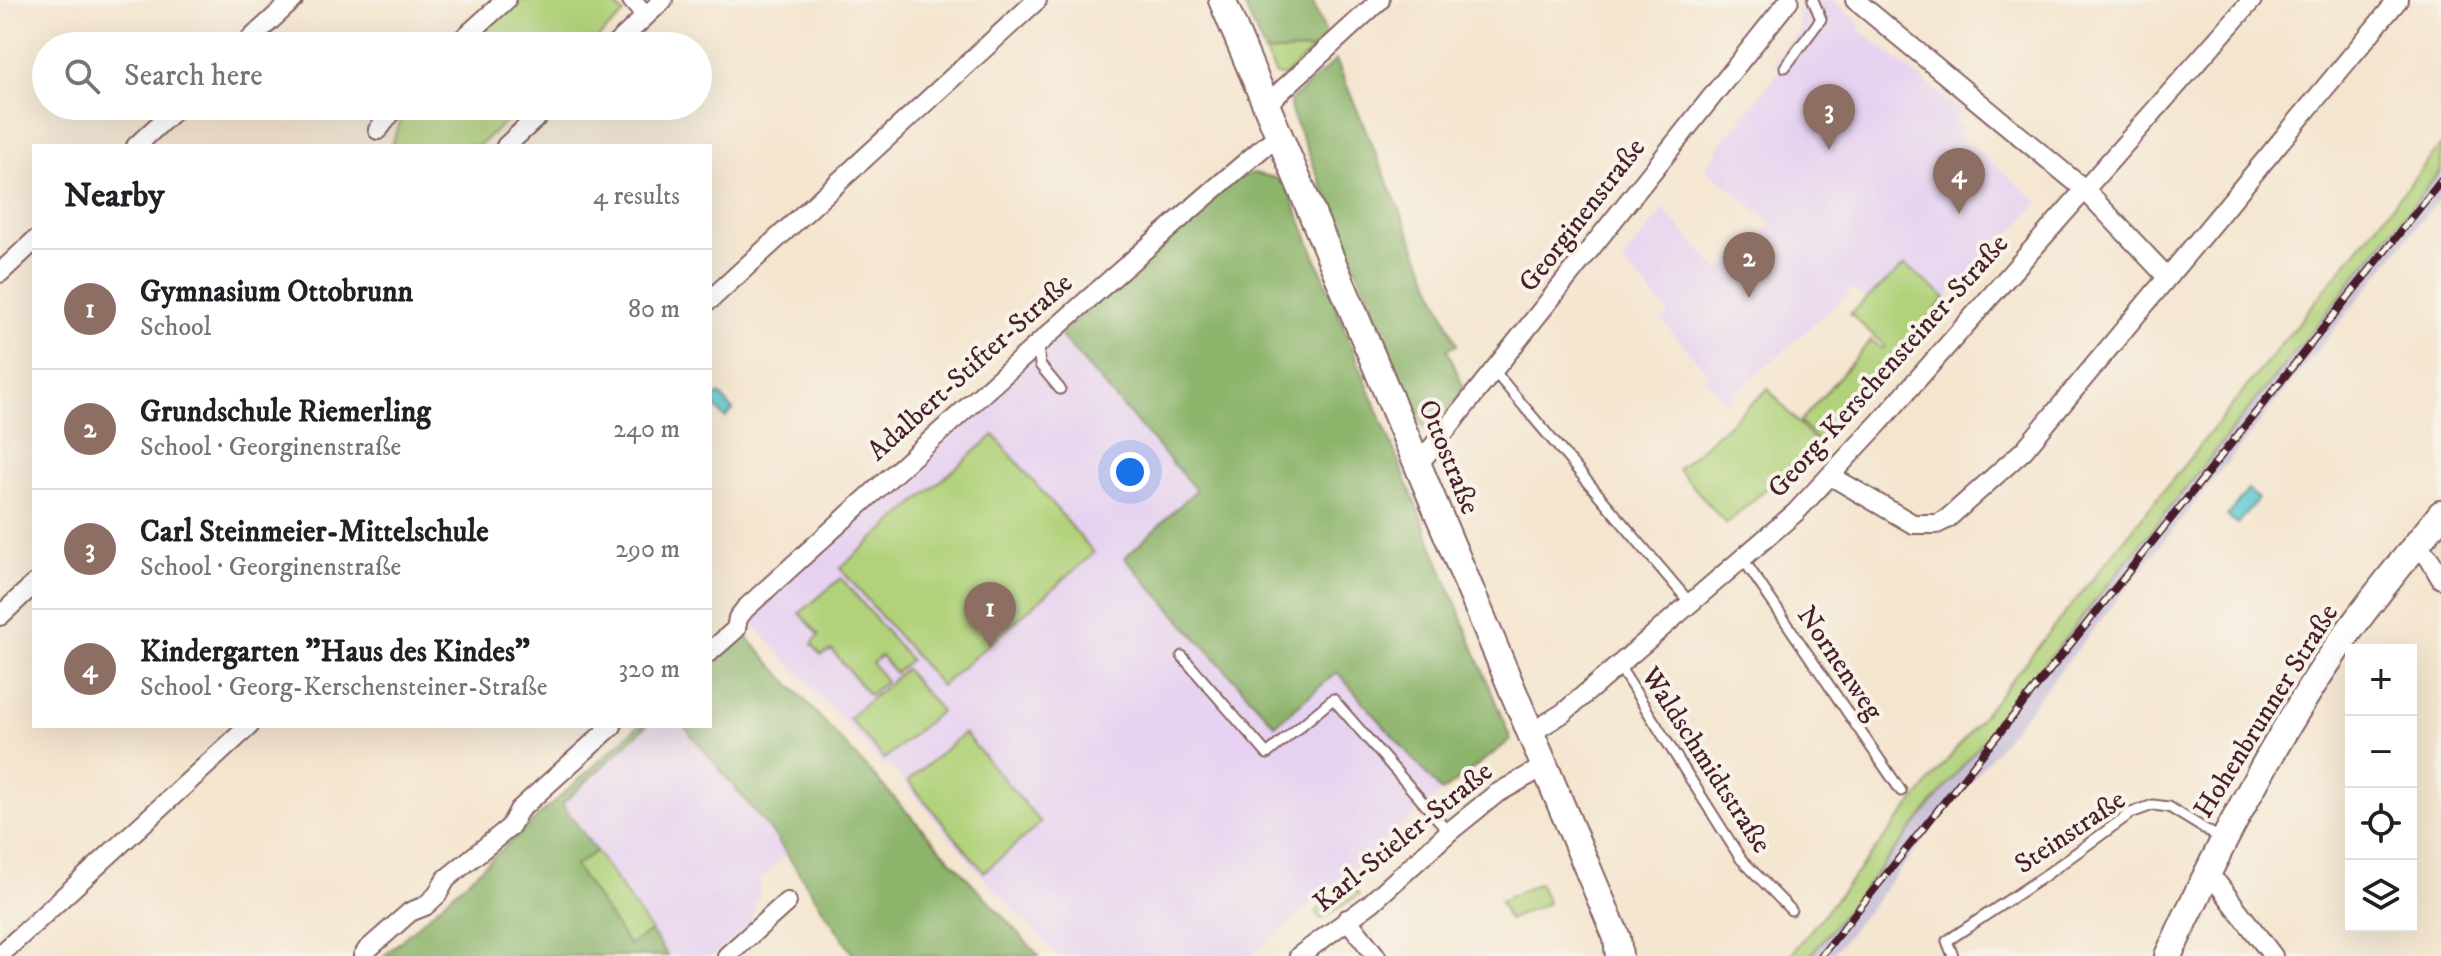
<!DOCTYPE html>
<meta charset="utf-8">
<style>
:root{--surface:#fff;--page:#f2f2f2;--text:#202124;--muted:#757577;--line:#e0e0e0;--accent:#ea580c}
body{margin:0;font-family:"IM FELL DW Pica",serif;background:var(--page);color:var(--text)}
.controls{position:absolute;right:24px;bottom:24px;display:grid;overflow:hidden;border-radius:0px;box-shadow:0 8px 32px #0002}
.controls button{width:72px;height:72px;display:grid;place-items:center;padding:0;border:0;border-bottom:2px solid var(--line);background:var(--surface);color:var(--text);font:40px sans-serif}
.you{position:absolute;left:1130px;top:472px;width:28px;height:28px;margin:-20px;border:6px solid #fff;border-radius:50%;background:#1a73e8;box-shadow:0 0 0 12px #1a73e833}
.badge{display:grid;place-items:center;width:52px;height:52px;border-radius:50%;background:var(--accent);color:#fff;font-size:26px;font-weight:700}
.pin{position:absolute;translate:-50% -66px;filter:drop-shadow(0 2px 4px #0008)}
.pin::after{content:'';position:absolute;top:42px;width:28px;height:24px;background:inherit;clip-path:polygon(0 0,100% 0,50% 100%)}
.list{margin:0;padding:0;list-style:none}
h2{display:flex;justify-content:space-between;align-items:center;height:104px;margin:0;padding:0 32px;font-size:34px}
h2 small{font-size:26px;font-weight:400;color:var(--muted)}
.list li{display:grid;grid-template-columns:52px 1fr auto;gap:24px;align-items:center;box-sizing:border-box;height:120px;padding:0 32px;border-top:2px solid var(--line)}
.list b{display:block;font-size:30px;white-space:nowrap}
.list p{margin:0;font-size:26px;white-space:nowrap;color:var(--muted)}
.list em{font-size:26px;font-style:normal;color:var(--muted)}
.icon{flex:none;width:44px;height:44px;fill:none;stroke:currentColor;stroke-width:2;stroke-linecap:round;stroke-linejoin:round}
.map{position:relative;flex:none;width:2441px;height:956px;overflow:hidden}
.search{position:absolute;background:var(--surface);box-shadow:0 8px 32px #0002;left:32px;top:32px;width:680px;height:88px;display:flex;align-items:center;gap:20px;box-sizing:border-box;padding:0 28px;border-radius:44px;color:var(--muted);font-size:30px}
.panel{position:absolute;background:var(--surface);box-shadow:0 8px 32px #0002;left:32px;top:144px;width:680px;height:584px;border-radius:0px}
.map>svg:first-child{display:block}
</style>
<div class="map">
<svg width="2441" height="956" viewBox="0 0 2441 956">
<rect width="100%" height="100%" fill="#f7f3e8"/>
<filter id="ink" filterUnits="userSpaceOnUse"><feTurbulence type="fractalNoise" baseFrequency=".0125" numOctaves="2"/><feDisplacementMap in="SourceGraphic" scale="16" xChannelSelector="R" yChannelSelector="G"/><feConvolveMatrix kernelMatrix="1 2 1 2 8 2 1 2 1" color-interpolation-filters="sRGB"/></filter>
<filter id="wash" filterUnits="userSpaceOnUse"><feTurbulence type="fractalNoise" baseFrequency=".006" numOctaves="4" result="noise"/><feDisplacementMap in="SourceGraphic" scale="32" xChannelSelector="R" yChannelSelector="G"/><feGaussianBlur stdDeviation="1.8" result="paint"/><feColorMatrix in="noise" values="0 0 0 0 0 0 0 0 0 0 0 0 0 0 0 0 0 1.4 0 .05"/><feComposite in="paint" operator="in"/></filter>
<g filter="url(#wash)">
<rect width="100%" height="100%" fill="#f4e5cf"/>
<!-- built -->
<path fill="#e6d2f0" d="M1806 0H1833L1861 23 1858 28 1961 111 1954 121 1961 127 1956 133 2039 202 1961 291 1956 288 1946 298 1905 265 1867 299 1853 289 1726 402 1704 378 1709 374 1662 321 1669 314 1623 261 1663 209 1719 271 1773 224 1705 168 1718 152 1716 150 1781 69 1773 62 1797 33 1799 28 1797 10Z
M1060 335 1196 490 1125 558 1275 725 1337 671 1442 792 1250 956H1058L982 876 889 764 885 767 753 625 752 615Z
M646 726H684L787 854 758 882 760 892 751 922 713 956H668L651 931 574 866 562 803Z"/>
<!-- industrial -->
<path fill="#c8bfd8" d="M2441 170V196L1831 956H1810Z"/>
<!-- green -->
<path fill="#b1d27a" stroke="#7e7852" stroke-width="2" d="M518 0H611L624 14 589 46H466Z
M1313 49 1284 77 1276 75 1265 53Z
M407 106H523L478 146H391Z
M2441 145V170L1810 956H1790Z
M1905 265 1946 298 1819 442 1800 422 1871 340 1882 349 1885 346 1850 314Z
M1768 389 1817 444 1726 524 1678 469Z
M1415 410 1431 415H1444L1431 431 1426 430Z
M994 435 1094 553 941 686 840 568Z
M841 578 910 660 895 673 881 656 872 663 886 681 869 695 832 650 821 655 812 644 819 635 800 613Z
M905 669 941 711 884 759 849 718Z
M964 733 1041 823 984 872 908 781Z
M596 851 651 931 629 945 574 866Z
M1539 883 1548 903 1508 920 1500 901Z
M1350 884 1359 895 1321 919 1315 912Z"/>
<!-- forest -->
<path fill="#8cb46a" stroke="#6b6a4a" stroke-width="2" d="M1242 0H1312L1327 36 1313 49 1265 53Z
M1336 60 1457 345 1447 349 1464 388 1444 415H1431L1415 410 1291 111 1290 101Z
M1254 173 1275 178 1287 186 1511 740 1442 792 1337 672 1275 725 1125 558 1196 490 1060 335 1232 180Z
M742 632 1039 956H854L774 835 684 726H710V661Z
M638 726H646L562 804 596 851 575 866 629 945 651 931 668 956H384Z"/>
<!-- water -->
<path fill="#5dcad2" stroke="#54747e" stroke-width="2" d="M719 394 733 410 725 418 711 402Z
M2248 490 2258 499 2238 524 2227 516Z"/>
</g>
<g filter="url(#ink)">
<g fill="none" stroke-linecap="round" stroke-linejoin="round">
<defs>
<path id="lane" d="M1785 67 1821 19 1813 0
M1038 344 1040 365 1060 389
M1494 371 1691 604
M1743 559 1901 791
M1182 656 1267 754 1333 699 1449 832
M1619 666 1741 859 1791 910
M1953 956 1947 941 2043 877 2131 813 2153 805 2169 807 2221 839"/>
<path id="street" d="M632 0 646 16
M1855 0 2084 189 2167 277
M243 46 293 0
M455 46 506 0
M614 46 663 0
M1267 104 1380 0
M378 130 396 106
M136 146 179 106
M506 146 549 106
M0 273 34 241
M710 300 1037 0
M1418 465 1789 0
M1831 476 1913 524H1937L1947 519 2024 450 2398 0
M2416 546 2429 558 2441 579
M0 616 34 584
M710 652 736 629 738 618 745 609C921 449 1097 288 1279 134
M1531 733 1563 713 1796 512 1879 423 2252 0
M2206 873 2218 884 2273 956
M1347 919 1376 956
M0 955 249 726
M363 956 367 950 410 912 425 906 437 895 446 879 510 827 519 810 612 726
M727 956 787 902
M1299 956 1371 903 1449 832 1496 794 1545 766"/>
<path id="secondary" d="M1222 0 1617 938 1619 956
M2168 956C2218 848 2272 743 2339 645 2370 600 2407 557 2441 514"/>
</defs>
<!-- lane casing -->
<use href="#lane" stroke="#866464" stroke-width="13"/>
<!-- street casing -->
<use href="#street" stroke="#866464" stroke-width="22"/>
<!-- secondary casing -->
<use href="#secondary" stroke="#866464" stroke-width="30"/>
<!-- lane -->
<use href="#lane" stroke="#fff" stroke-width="9"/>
<!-- street -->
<use href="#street" stroke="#fff" stroke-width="18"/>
<!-- secondary -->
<use href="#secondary" stroke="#fff" stroke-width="26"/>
<defs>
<path id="rail" d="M1821 956 2441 181"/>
</defs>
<!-- rail casing -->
<use href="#rail" stroke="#4a1f2b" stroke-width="8"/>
<!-- rail -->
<use href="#rail" stroke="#f7f3e8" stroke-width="5" stroke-dasharray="15" stroke-linecap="butt"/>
</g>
</g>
<g text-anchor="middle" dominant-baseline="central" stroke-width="8" stroke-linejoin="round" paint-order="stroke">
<!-- street labels -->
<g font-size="28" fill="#4a1f2b" stroke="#f7f3e8">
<text transform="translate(1582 215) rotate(-52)">Georginenstraße</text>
<text transform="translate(1888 366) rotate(-48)">Georg-Kerschensteiner-Straße</text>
<text transform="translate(970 367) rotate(-42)">Adalbert-Stifter-Straße</text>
<text transform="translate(1449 457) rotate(68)">Ottostraße</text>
<text transform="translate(1840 663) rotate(56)">Nornenweg</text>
<text transform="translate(2266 711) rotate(-58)">Hohenbrunner Straße</text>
<text transform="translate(1706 760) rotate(57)">Waldschmidtstraße</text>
<text transform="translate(2070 832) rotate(-34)">Steinstraße</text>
<text transform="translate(1403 837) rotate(-39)">Karl-Stieler-Straße</text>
</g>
</g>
</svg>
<div class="controls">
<button>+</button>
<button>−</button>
<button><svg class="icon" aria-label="locate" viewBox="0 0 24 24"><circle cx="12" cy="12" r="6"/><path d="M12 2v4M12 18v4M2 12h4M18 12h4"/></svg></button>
<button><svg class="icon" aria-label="layers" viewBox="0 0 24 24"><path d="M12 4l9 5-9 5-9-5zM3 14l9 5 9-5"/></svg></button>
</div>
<div class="you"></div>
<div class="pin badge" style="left:990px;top:648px;background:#8d6e63">1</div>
<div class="pin badge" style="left:1749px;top:298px;background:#8d6e63">2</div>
<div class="pin badge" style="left:1829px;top:150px;background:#8d6e63">3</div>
<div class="pin badge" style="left:1959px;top:214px;background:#8d6e63">4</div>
<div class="search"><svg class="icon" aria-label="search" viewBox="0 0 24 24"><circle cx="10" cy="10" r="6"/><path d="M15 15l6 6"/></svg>Search here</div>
<section class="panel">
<h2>Nearby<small>4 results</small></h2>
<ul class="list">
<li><span class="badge" style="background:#8d6e63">1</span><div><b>Gymnasium Ottobrunn</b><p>School</p></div><em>80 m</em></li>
<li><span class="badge" style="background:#8d6e63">2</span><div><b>Grundschule Riemerling</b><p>School · Georginenstraße</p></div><em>240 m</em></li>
<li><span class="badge" style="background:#8d6e63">3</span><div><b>Carl Steinmeier-Mittelschule</b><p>School · Georginenstraße</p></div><em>290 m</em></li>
<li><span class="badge" style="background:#8d6e63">4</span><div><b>Kindergarten &quot;Haus des Kindes&quot;</b><p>School · Georg-Kerschensteiner-Straße</p></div><em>320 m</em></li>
</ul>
</section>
</div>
